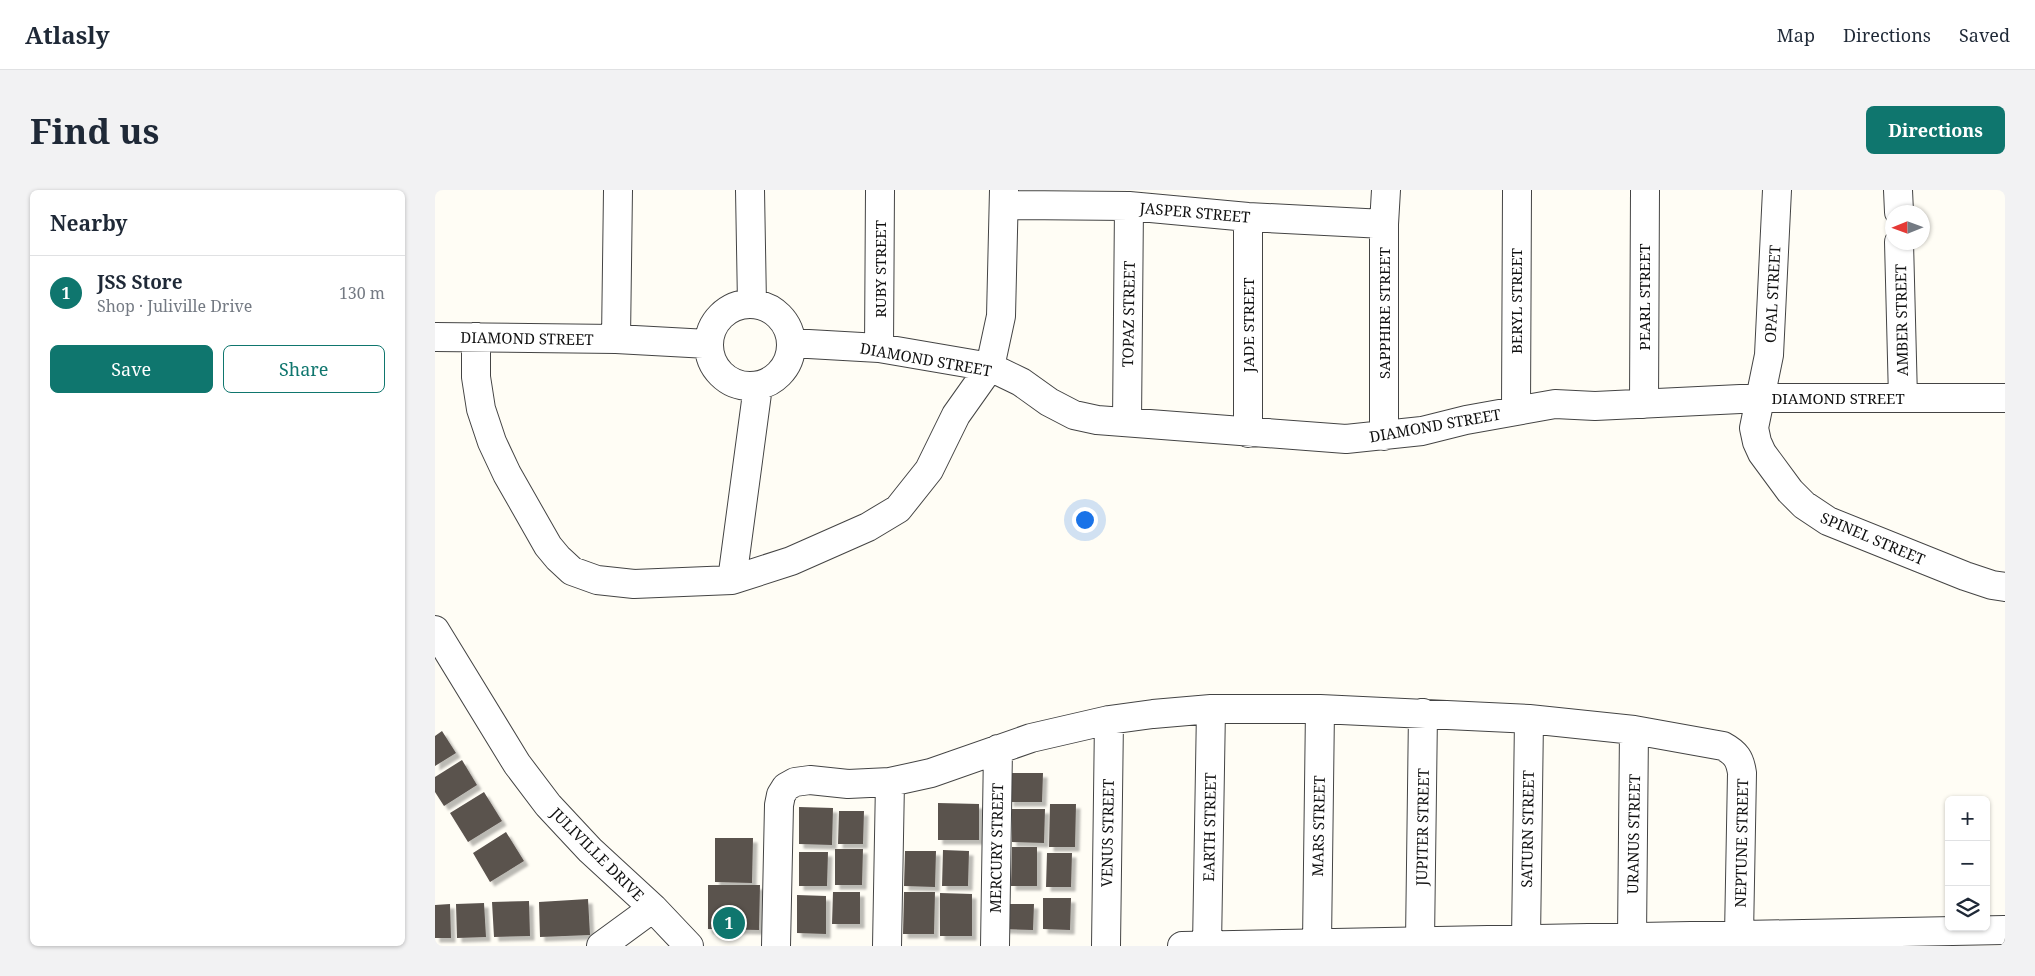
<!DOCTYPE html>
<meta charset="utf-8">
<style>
:root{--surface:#fff;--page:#f2f2f3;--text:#1f2937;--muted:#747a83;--line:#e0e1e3;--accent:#0f766e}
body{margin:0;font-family:"Noto Serif",serif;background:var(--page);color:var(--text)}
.controls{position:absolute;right:15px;bottom:15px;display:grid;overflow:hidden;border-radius:8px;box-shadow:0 1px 4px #0004}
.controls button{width:45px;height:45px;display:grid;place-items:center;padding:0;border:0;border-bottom:1px solid var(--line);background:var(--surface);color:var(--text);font:25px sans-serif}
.compass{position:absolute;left:1450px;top:15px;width:45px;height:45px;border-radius:50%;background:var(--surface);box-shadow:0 1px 4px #0004;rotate:269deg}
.you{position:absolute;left:649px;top:329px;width:18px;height:18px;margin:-12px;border:4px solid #fff;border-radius:50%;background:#1a73e8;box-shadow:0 0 0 8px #1a73e833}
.badge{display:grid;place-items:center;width:32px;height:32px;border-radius:50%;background:var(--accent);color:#fff;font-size:16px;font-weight:700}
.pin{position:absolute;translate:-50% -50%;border:2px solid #fff;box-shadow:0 1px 5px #0006}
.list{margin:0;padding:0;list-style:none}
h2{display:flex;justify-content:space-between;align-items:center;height:65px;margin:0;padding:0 20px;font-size:21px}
h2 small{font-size:16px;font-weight:400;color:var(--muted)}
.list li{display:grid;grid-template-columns:32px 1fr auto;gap:15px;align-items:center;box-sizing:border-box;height:75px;padding:0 20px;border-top:1px solid var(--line)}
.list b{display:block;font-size:19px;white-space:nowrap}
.list p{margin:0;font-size:16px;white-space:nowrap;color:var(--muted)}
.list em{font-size:16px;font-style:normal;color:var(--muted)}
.actions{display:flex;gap:10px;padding:15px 20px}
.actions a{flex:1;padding:11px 0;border:1px solid var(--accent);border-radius:8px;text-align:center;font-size:18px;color:var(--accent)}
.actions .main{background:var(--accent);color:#fff}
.icon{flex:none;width:28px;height:28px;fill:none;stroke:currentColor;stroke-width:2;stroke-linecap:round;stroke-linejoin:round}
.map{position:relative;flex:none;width:1570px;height:756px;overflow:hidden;border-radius:8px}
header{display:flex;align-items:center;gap:30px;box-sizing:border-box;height:70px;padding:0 25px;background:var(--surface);border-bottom:1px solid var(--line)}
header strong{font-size:24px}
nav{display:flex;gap:28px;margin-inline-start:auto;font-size:18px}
.intro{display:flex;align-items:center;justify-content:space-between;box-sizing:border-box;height:120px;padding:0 30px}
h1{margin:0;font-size:35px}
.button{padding:12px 22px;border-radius:8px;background:var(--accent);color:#fff;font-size:18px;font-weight:700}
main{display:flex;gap:30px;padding:0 30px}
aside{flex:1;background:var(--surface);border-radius:8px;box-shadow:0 1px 4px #0004}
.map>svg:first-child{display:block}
</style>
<header>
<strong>Atlasly</strong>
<nav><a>Map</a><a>Directions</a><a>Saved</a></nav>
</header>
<div class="intro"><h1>Find us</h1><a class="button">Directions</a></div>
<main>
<aside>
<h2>Nearby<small></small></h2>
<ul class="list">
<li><span class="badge">1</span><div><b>JSS Store</b><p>Shop · Juliville Drive</p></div><em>130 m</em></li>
</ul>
<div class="actions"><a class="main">Save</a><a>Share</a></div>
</aside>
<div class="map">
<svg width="1570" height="756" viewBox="0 0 1570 756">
<defs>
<filter id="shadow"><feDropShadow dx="4.5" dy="4.5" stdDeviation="1" flood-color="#0004"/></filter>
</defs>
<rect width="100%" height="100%" fill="#fffdf5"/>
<!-- building -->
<path fill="#5a524d" filter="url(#shadow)" d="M7 541 21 563 0 576V546Z
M27 570 42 595 9 616 0 602V587Z
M574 583H608L607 612H574Z
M49 602 67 631 33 652 15 623Z
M503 613 544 614V650H503Z
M615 614H641L640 657H614Z
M364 617 398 618 397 655 364 654Z
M577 619H610L609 653 577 652Z
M404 621H429L428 654H403Z
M71 642 89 671 55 692 38 663Z
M280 648H318L317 693 280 692Z
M577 657H602V696H576Z
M400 659H428L427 695H400Z
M508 660 534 661 533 696H507Z
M470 661H501L500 697 469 696Z
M364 662H393L392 696H364Z
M612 663H637L636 697H611Z
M273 695H325L324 740 273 739Z
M398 702H425V734H397Z
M469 702H500L499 744H468Z
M505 703 537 704V746H505Z
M362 705 391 706V744L362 743Z
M608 708H636L635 740 608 739Z
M153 709 155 745 105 747 104 712Z
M94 711 95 746 59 747 57 712Z
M49 713 51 747 22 748 21 714Z
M15 714 16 748H0V715Z
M567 714H599L598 740 567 739Z"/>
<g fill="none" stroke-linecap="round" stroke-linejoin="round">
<defs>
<path id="minor" d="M315 0 317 114
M1342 0 1334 165 1319 238 1322 252 1327 263 1355 301 1369 315 1393 331 1530 386 1557 395 1570 397
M1463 0 1464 22
M570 15 694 16 813 27 949 34
M813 27V243
M1464 52 1468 208
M274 155a41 41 0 1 1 82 0a41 41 0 1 1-82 0Z
M0 147 181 149 273 154
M41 147V187L46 219 57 252 72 284 113 356 123 368 137 381 162 390 199 394 297 390 356 371 433 337 463 319 494 280 521 225 555 177 566 126 569 0
M181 149 183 0
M356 153 444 158 555 177 586 192 614 212 639 225 662 230 911 249 987 241 1031 230 1120 214 1160 216 1326 208H1570
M444 158 445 0
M1209 214 1210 0
M1081 221 1082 0
M692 232 694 16
M949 246V34L951 0
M297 390 323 196
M0 440 82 574 113 615 155 660 218 718 254 756
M1197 748 1199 540
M1091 750 1094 529
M985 751 988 523
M882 753 885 519
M166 756 218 718
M341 756 344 615 346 605 351 597 360 592 375 590 413 594 455 592 496 583 596 548 674 530 718 524 776 519H885L1094 529 1199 540 1288 556C1301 563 1305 569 1307 583L1304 745
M452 756 455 592
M560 756 563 559
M671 756 674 530
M747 756 1569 740
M772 756 776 519"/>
</defs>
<!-- minor casing -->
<use href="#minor" stroke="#444" stroke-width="30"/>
<!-- minor -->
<use href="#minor" stroke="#fff" stroke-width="28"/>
</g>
<g text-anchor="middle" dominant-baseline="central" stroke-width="5" stroke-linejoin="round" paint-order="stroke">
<!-- street labels -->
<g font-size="15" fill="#111" stroke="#fff">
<text transform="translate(760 22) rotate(5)">JASPER STREET</text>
<text transform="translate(445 79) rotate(-90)">RUBY STREET</text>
<text transform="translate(1337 104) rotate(-87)">OPAL STREET</text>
<text transform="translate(1209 107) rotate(-90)">PEARL STREET</text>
<text transform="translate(1081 111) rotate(-90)">BERYL STREET</text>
<text transform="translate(949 123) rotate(-90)">SAPPHIRE STREET</text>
<text transform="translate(693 124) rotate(-89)">TOPAZ STREET</text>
<text transform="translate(1466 130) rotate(-91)">AMBER STREET</text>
<text transform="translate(813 135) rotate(-90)">JADE STREET</text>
<text transform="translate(92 148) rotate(1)">DIAMOND STREET</text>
<text transform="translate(491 169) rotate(10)">DIAMOND STREET</text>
<text x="1403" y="208">DIAMOND STREET</text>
<text transform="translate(1000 235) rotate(-10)">DIAMOND STREET</text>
<text transform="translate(1438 348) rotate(23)">SPINEL STREET</text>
<text transform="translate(883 636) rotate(-89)">MARS STREET</text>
<text transform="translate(774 637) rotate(-89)">EARTH STREET</text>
<text transform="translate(987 637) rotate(-89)">JUPITER STREET</text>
<text transform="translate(1092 639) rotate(-89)">SATURN STREET</text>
<text transform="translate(672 643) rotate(-89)">VENUS STREET</text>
<text transform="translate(1198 644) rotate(-89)">URANUS STREET</text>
<text transform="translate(1306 653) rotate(-89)">NEPTUNE STREET</text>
<text transform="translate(561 658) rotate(-89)">MERCURY STREET</text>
<text transform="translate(163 664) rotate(45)">JULIVILLE DRIVE</text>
</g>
</g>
</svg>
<div class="controls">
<button>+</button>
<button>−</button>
<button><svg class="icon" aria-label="layers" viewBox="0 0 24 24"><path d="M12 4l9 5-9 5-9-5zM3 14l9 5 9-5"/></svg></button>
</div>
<svg class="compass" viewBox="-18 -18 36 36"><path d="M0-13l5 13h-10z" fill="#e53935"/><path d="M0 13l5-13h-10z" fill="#747a83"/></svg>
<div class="you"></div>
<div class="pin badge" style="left:294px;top:733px">1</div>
</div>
</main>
